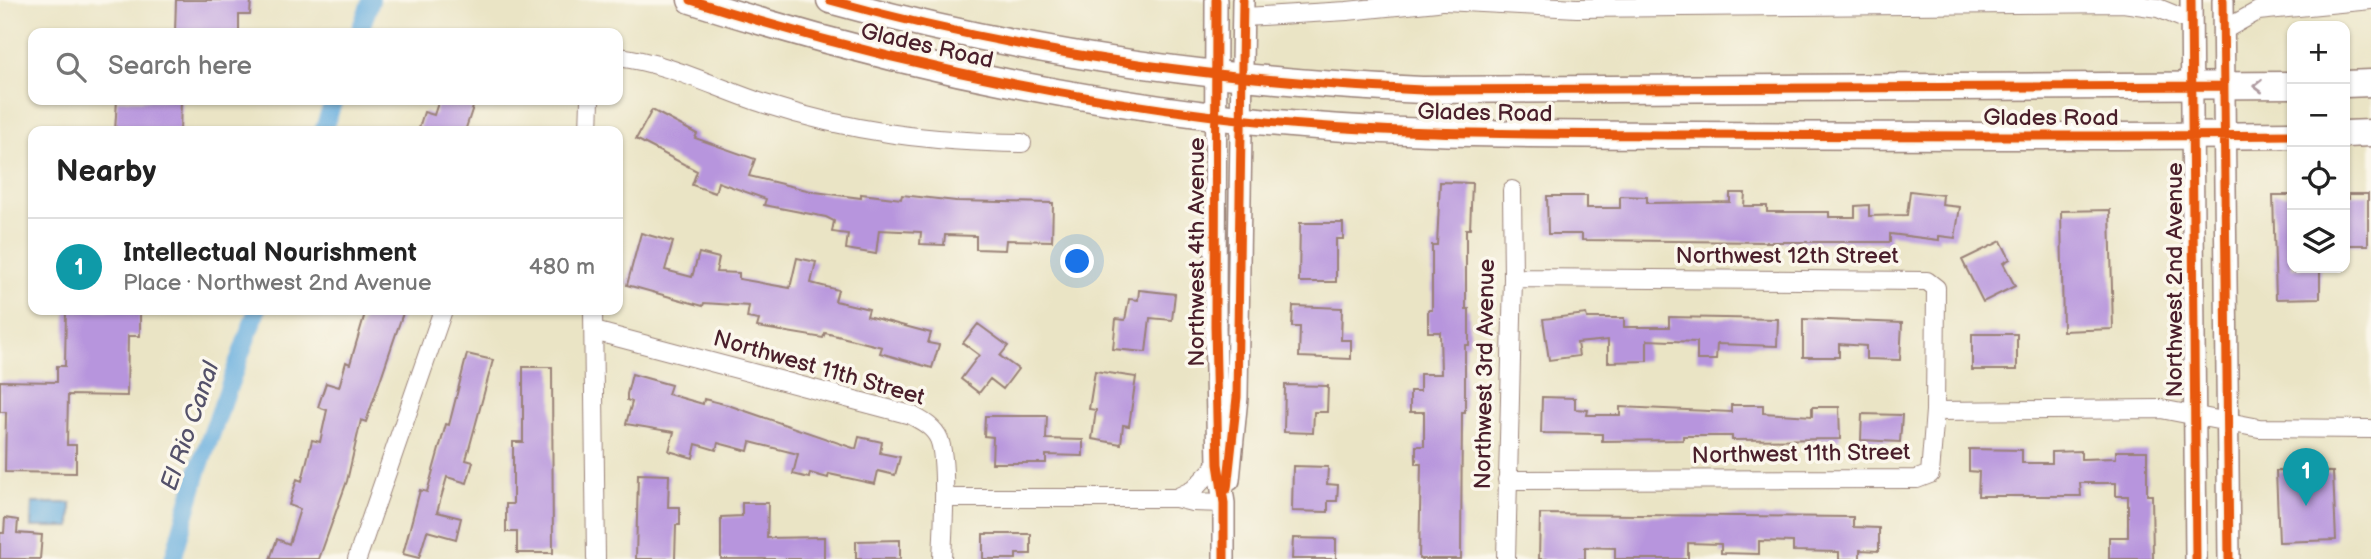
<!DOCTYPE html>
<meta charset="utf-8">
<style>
:root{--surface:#fff;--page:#f2f2f2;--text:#222;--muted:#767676;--line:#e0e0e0;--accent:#ea580c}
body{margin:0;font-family:"Balsamiq Sans",sans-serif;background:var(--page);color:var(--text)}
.controls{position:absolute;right:21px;top:21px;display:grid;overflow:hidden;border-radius:14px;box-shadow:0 2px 5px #0004}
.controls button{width:63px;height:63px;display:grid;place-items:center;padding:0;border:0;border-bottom:2px solid var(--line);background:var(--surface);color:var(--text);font:35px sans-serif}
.you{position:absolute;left:1078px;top:262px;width:24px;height:24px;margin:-18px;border:5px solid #fff;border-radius:50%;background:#1a73e8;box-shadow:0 0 0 10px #1a73e833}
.badge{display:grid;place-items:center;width:46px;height:46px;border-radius:50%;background:var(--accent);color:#fff;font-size:23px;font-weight:700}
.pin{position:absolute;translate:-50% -58px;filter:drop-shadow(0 2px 4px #0008)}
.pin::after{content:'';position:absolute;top:37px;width:24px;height:21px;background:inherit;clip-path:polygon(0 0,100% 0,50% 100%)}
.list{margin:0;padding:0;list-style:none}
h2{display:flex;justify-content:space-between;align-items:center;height:91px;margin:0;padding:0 28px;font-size:30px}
h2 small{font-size:23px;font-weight:400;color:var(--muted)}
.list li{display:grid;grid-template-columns:46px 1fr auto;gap:21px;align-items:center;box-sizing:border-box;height:98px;padding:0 28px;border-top:2px solid var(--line)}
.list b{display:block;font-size:26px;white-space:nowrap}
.list p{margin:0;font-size:23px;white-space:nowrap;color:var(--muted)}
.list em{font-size:23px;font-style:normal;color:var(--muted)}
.icon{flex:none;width:38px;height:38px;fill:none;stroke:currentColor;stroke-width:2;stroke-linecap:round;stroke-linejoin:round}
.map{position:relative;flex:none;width:2371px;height:559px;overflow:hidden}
.search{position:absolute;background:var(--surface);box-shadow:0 2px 5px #0004;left:28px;top:28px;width:595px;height:77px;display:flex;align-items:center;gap:18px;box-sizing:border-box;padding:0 24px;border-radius:14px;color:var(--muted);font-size:26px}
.panel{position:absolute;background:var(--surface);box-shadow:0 2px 5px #0004;left:28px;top:126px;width:595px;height:189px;border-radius:14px}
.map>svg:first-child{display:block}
</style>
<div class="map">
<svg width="2371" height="559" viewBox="0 0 2371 559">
<rect width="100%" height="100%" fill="#fbf7ec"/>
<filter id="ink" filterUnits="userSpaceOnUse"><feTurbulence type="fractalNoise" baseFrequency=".0143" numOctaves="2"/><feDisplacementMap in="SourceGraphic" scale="14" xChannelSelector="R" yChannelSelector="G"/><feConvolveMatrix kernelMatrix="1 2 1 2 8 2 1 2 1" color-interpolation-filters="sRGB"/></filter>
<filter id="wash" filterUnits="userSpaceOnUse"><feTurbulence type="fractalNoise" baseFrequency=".00686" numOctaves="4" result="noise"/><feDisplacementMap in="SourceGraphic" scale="28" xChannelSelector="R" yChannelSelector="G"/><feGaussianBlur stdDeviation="1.57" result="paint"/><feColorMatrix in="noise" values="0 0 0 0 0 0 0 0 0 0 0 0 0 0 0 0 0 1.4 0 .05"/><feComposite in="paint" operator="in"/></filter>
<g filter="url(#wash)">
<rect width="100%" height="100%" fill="#eae4c5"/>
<!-- water -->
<path fill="#68aede" stroke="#596684" stroke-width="2" d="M32 503H71V527H31Z"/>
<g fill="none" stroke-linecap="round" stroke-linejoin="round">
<!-- canal -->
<path stroke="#68aede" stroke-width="18" d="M359 33 371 0
M323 131 334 100
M173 559 198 471 257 310"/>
</g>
<g id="blocks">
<!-- building -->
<path fill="#b795dd" d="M176 0H251L250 15H239V33H175Z
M117 100H181L180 131H115Z
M439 100H462L474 104 465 131H418L424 112 434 115Z
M652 110 697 134 695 138 755 159 749 176 815 192 861 198V194L901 199 902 195 956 201 1053 203 1052 241 1006 240 1005 250 976 249V236L945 235 944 245 920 244 921 232 879 230 876 254 846 249 848 234 832 232 834 221 826 217 764 205 766 199 718 182 715 193 692 185 697 171 636 139Z
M1440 182 1472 183 1470 229H1466V309H1469V345H1465V412H1462L1461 559H1419L1421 464H1416V446H1424V412H1410V391H1420V374H1441L1440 332H1428V310H1432V245H1437Z
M1910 191 1943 195 1942 205 1960 207 1955 238 1939 236V240L1890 234V242H1766L1582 240V234H1548L1547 196H1587V208H1620V196L1647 197V203L1730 202V193H1745L1744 206H1767V212H1829V217H1855V206L1869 205V216L1907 215Z
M2349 194H2368V245H2345V199H2349Z
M2273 195H2292V268H2320V298L2276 299Z
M2110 210 2113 329 2063 331 2061 211Z
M1300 223H1343V239H1336V282H1299Z
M641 233 673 242 665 270 692 277 699 253 719 258 716 272 739 273V279L790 288 797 258 816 262 811 283 838 290 835 301 869 309 867 316 931 333 928 343 939 345 932 368 880 353 882 347 825 333 823 338 757 327 759 320 747 318 749 306 704 303 703 306 627 285Z
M2001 241 2010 259 2003 263 2015 286 1983 302 1962 260Z
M1139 290 1175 294 1172 320 1150 318 1146 352 1113 349 1116 319 1125 320 1129 299 1138 300Z
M1293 306 1342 308 1341 340H1351V359L1299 357 1300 327H1292Z
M66 310H140V336H128L127 396 68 395 67 445H76V473L5 472 6 412H0V381L57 382V366H65Z
M366 310H404L366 422 361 420 347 481 319 559H270L277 539 289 544 300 509 289 505 297 479 302 481 312 440 320 442 327 410 318 407 326 383 339 387 346 362 350 364Z
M1586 314 1587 318H1624V327H1669V317L1778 319 1777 346 1717 344 1716 360H1697V342L1647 340V361L1608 362V340L1577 343 1579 356 1549 360 1543 319Z
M1803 319 1902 323 1900 360 1866 359V346L1839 344V357H1803Z
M978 324 1008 346 1000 356 1018 369 1003 389 990 379 979 393 961 379 979 355 963 343Z
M1972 334H2017V370H1972Z
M467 354 493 360 466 460 473 462 467 483 447 477 437 512 461 518 456 539 427 531 419 558 403 554 420 490 427 492 446 424 449 425Z
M523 367H552L553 553H517V532H506V504H513V442H523Z
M1095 371 1136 377 1129 426 1123 425 1121 444 1092 439 1096 410 1089 409Z
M632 374 671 385 668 394 703 404 704 399 728 405 856 449 859 437 882 442 880 453 900 457 895 475 878 471 875 484 829 474 828 478 810 473 809 478 793 474 798 454 750 442 748 451 718 443 716 450 696 444 693 458 669 451 674 432 626 424 632 402 627 400V394Z
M1285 385 1328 386 1327 412H1314L1313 433 1284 432Z
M1542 397 1575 398V409L1588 410 1587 415H1620V407L1731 412V405H1763V413L1812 416V407H1839L1840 439 1732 440V436H1683V440L1602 441V434L1541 433Z
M1862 414 1902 415 1900 442 1861 440Z
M985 416H1047L1046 439 1083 440V456L1046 455V463H992L993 437 984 436Z
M1969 449 2022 450V463H2052V452L2081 451V459L2116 458V451H2147V495H2152L2153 559H2109V537H2128V496H2116V483H2080L2081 496H1978L1979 472 1969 471Z
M1293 466 1328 467 1327 484 1338 485 1337 501H1328V512L1292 511Z
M2276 471 2333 472 2336 540 2279 542Z
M638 474 669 475 668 507H680V525H676L675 559H636Z
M742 503H768L767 538 824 537V559H721V517L742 516Z
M1540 514 1853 517V527L1879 528V551L1860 550V559H1839V552L1793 551V542L1759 541V554L1721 553V544L1688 543V559H1615V548L1585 547V559H1539Z
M5 518 18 520 17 533 42 535 40 559H0V533H4Z
M983 534H1031V554H1016V559H983Z
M1293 538 1336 539V559H1292Z
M900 540V559H856V541Z"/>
</g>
</g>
<g filter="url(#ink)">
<use href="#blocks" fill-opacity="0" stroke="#9a8278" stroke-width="2"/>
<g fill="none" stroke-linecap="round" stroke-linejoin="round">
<defs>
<path id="minor" d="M1425 0 1577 8 2123 3 2158 8 2192 22
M1244 17 1347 11 1437 2
M2224 30 2258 11 2371 0
M618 57C669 63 716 88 765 104 852 132 931 142 1022 143
M589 131 590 100
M593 310 596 559
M594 331 911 415C922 421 934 427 939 439 948 461 943 533 942 559
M1935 411 2161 409 2259 428 2371 429
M1507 480 1917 479 1930 474 1935 411 1936 288 1927 281 1513 278
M944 498H1176L1192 502 1224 503
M1176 498 1193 490 1218 464
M357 559 443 310
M1506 559 1513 278 1512 190"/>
<path id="tertiary" d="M1216 0 1215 326 1218 464 1224 503V559
M2191 0 2196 559
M2223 0 2229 559
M1229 480 1237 397 1243 0"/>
<path id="primary" d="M691 0C862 55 1035 94 1213 116 1372 136 1532 134 1692 135 1892 136 2092 137 2292 135
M830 0C1022 54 1223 81 1422 90L2292 85
M2345 84 2371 83
M2345 134 2371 133"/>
</defs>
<!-- minor casing -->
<use href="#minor" stroke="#9a8278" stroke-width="20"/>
<!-- tertiary casing -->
<use href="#tertiary" stroke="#9a8278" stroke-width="24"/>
<!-- primary casing -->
<use href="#primary" stroke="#9a8278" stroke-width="29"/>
<!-- minor -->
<use href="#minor" stroke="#fff" stroke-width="18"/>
<!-- tertiary -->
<use href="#tertiary" stroke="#fff" stroke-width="21"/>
<!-- primary -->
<use href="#primary" stroke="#fff" stroke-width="26"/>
<defs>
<path id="cycleway" d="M691 0C862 55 1035 94 1213 116 1372 136 1532 134 1692 135 1892 136 2092 137 2292 135
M830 0C1022 54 1223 81 1422 90L2224 86
M1216 0 1215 326 1218 464 1224 503V559
M2191 0 2196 559
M2223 0 2229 559
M1227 489 1237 397 1243 0"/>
</defs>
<!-- cycleway casing -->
<use href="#cycleway" stroke="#fbf7ec" stroke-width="13"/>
<!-- cycleway -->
<use href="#cycleway" stroke="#e8590c" stroke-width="9"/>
</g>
<!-- one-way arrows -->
<defs><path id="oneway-chevron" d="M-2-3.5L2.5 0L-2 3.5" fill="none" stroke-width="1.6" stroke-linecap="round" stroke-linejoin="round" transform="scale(1.75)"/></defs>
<use stroke="#ae9aa0" href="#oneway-chevron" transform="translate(2258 86) rotate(179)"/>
</g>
<g text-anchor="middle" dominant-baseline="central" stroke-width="7" stroke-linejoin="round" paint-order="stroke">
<!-- street labels -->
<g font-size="23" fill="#4a1f2b" stroke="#fbf7ec">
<text transform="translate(927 46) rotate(13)">Glades Road</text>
<text transform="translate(1485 113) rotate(1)">Glades Road</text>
<text x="2051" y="118">Glades Road</text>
<text transform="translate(1197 252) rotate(-90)">Northwest 4th Avenue</text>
<text x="1787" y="256">Northwest 12th Street</text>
<text transform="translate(2175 280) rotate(-90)">Northwest 2nd Avenue</text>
<text transform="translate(819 368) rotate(16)">Northwest 11th Street</text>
<text transform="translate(1485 374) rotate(-89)">Northwest 3rd Avenue</text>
<text transform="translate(1801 454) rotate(-1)">Northwest 11th Street</text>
</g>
<!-- water labels -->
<g font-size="24" font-style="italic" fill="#54516a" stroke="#fbf7ec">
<text transform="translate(190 426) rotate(-71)">El Rio Canal</text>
</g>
</g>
</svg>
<div class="controls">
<button>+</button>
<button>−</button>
<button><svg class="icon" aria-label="locate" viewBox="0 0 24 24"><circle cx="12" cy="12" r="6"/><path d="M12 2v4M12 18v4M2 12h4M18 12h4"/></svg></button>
<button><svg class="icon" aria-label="layers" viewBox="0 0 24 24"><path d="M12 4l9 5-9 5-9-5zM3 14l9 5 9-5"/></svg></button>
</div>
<div class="you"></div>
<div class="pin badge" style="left:2306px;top:506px;background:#0f9aa8">1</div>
<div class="search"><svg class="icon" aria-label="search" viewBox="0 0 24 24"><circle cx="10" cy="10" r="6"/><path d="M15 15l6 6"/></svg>Search here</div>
<section class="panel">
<h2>Nearby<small></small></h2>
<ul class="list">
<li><span class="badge" style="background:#0f9aa8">1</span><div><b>Intellectual Nourishment</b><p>Place · Northwest 2nd Avenue</p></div><em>480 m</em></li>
</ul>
</section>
</div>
